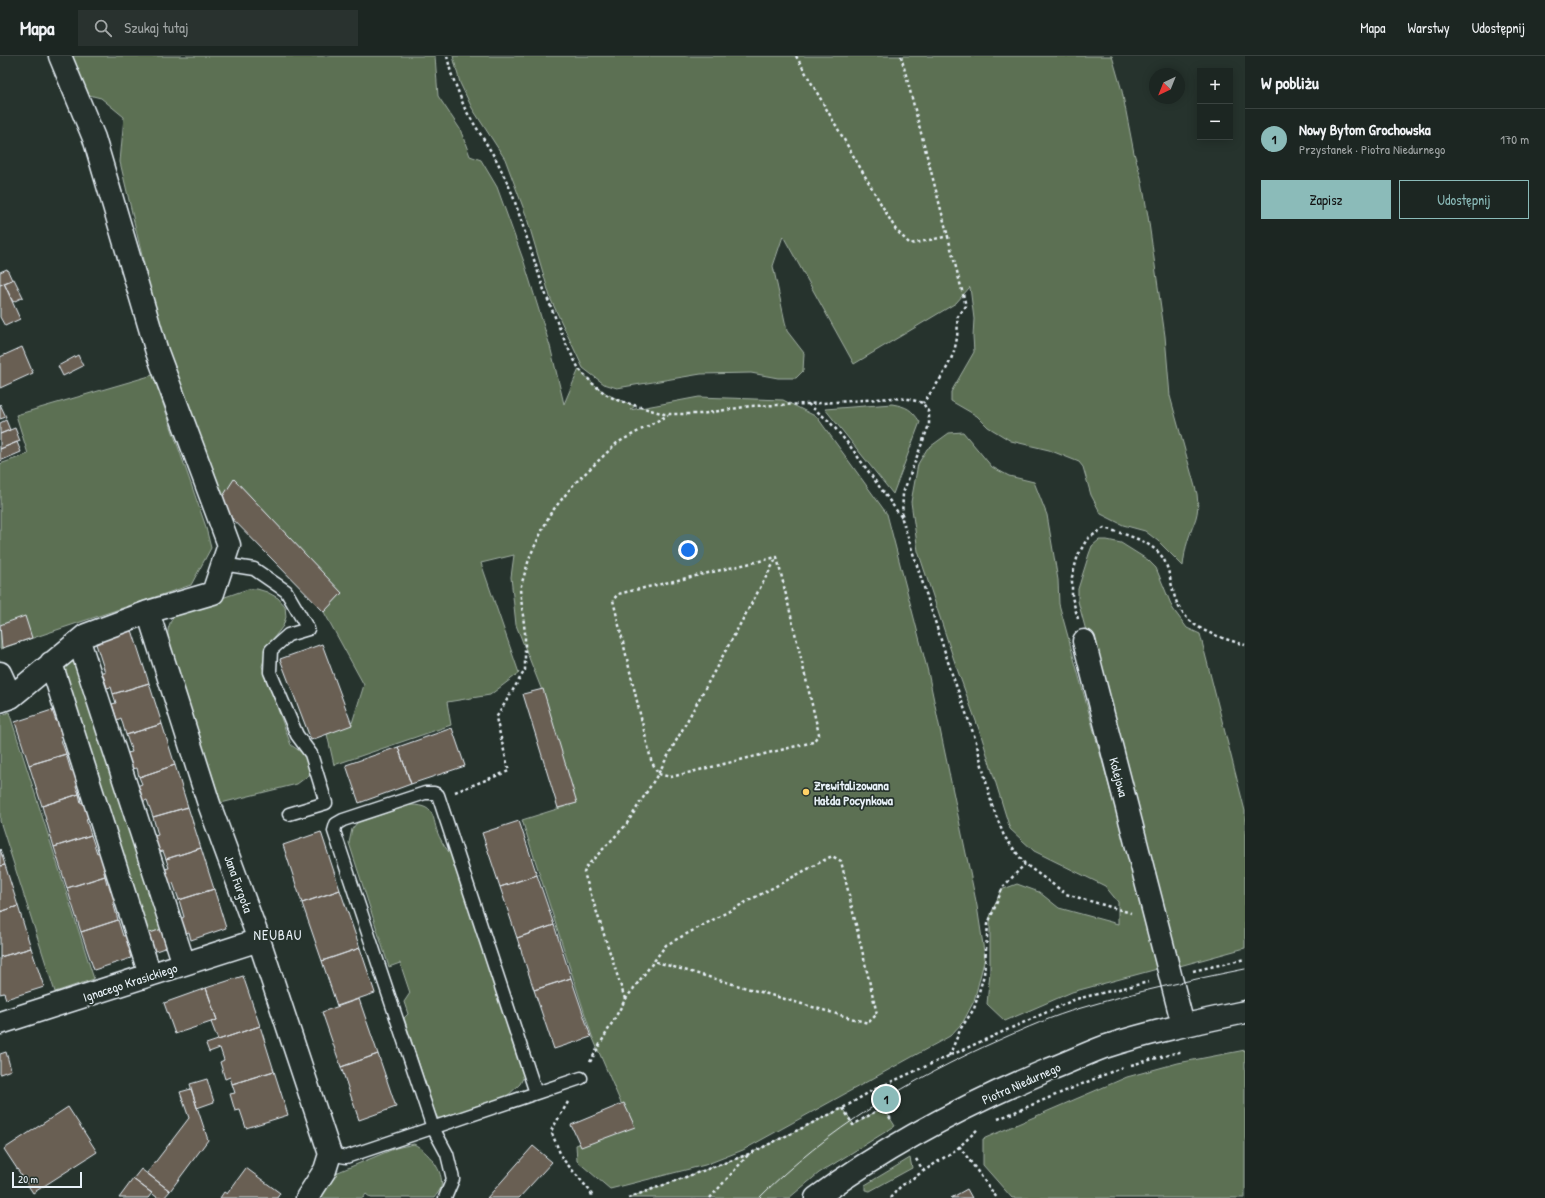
<!DOCTYPE html>
<html lang="pl">
<meta charset="utf-8">
<style>
:root{--surface:#1c2622;--page:#29322f;--text:#f1f3f6;--muted:#a0a5a5;--line:#3a4340;--accent:#8bbbb9}
body{margin:0;font-family:"Patrick Hand",sans-serif;background:var(--page);color:var(--text)}
.controls{position:absolute;right:12px;top:12px;display:grid;overflow:hidden;border-radius:0px;box-shadow:0 2px 10px #0003}
.controls button{width:36px;height:36px;display:grid;place-items:center;padding:0;border:0;border-bottom:1px solid var(--line);background:var(--surface);color:var(--text);font:20px sans-serif}
.compass{position:absolute;left:1149px;top:12px;width:36px;height:36px;border-radius:50%;background:var(--surface);box-shadow:0 2px 10px #0003;rotate:223deg}
.scale{position:absolute;left:12px;bottom:10px;width:70px;box-sizing:border-box;padding-left:4px;border:2px solid #e8f1f8;border-top:0;font-size:11px;line-height:14px;white-space:nowrap;color:#e8f1f8;-webkit-text-stroke:3px #26332d;paint-order:stroke}
.you{position:absolute;left:688px;top:494px;width:14px;height:14px;margin:-10px;border:3px solid #fff;border-radius:50%;background:#1a73e8;box-shadow:0 0 0 6px #1a73e833}
.badge{display:grid;place-items:center;width:26px;height:26px;border-radius:50%;background:var(--accent);color:#111;font-size:13px;font-weight:700}
.pin{position:absolute;translate:-50% -50%;border:2px solid #fff;box-shadow:0 1px 4px #0006}
.list{margin:0;padding:0;list-style:none}
h2{display:flex;justify-content:space-between;align-items:center;height:52px;margin:0;padding:0 16px;font-size:17px}
h2 small{font-size:13px;font-weight:400;color:var(--muted)}
.list li{display:grid;grid-template-columns:26px 1fr auto;gap:12px;align-items:center;box-sizing:border-box;height:60px;padding:0 16px;border-top:1px solid var(--line)}
.list b{display:block;font-size:15px;white-space:nowrap}
.list p{margin:0;font-size:13px;white-space:nowrap;color:var(--muted)}
.list em{font-size:13px;font-style:normal;color:var(--muted)}
.actions{display:flex;gap:8px;padding:12px 16px}
.actions a{flex:1;padding:9px 0;border:1px solid var(--accent);border-radius:0px;text-align:center;font-size:14px;color:var(--accent)}
.actions .main{background:var(--accent);color:#111}
.icon{flex:none;width:22px;height:22px;fill:none;stroke:currentColor;stroke-width:2;stroke-linecap:round;stroke-linejoin:round}
.map{position:relative;flex:none;width:1245px;height:1142px;overflow:hidden}
header{display:flex;align-items:center;gap:24px;box-sizing:border-box;height:56px;padding:0 20px;background:var(--surface);border-bottom:1px solid var(--line)}
header strong{font-size:19px}
nav{display:flex;gap:22px;margin-inline-start:auto;font-size:14px}
.search{width:280px;height:36px;background:var(--page);display:flex;align-items:center;gap:10px;box-sizing:border-box;padding:0 14px;border-radius:0px;color:var(--muted);font-size:15px}
main{display:flex}
aside{flex:1;background:var(--surface)}
.map>svg:first-child{display:block}
</style>
<header>
<strong>Mapa</strong>
<div class="search"><svg class="icon" aria-label="search" viewBox="0 0 24 24"><circle cx="10" cy="10" r="6"/><path d="M15 15l6 6"/></svg>Szukaj tutaj</div>
<nav><a>Mapa</a><a>Warstwy</a><a>Udostępnij</a></nav>
</header>
<main>
<div class="map">
<svg width="1245" height="1142" viewBox="0 0 1245 1142">
<rect width="100%" height="100%" fill="#26332d"/>
<filter id="ink" filterUnits="userSpaceOnUse"><feTurbulence type="fractalNoise" baseFrequency=".025" numOctaves="2"/><feDisplacementMap in="SourceGraphic" scale="8" xChannelSelector="R" yChannelSelector="G"/><feConvolveMatrix kernelMatrix="1 2 1 2 8 2 1 2 1" color-interpolation-filters="sRGB"/></filter>
<g filter="url(#ink)">
<!-- green -->
<path fill="#5b6f52" stroke="#a2b0a5" d="M71 0H435L438 40 460 73 470 100 481 104 497 131 524 206 550 290 564 348 579 313C598 334 607 340 635 350L630 354 699 341 783 344 817 361 887 458 928 616 977 850 985 902 974 945 963 966 950 980 743 1094 705 1109 610 1133 577 1105 576 1089 630 1068 592 980 522 764 576 747 541 632 516 569 511 521 514 499 481 507 519 617 490 639 447 646 451 669 334 709 327 678 352 667 364 629 324 556 342 537 235 424 218 448 164 293 120 106 124 61 101 42 89 39Z
M453 0H1112L1122 35 1134 97 1141 121 1148 160 1165 280 1170 340 1197 438C1200 461 1194 464 1188 484 1185 493 1184 502 1183 510L1158 485 1145 475 1123 469 1101 458 1091 439 1083 411 1079 406 1049 394 1011 385 988 371 977 360 951 345V336L974 296 973 280 974 263 970 231 956 247 854 308 783 180 773 210 787 275 804 297 803 315 796 322H778L751 317 701 318 617 332 604 328 583 312 551 244 526 159 505 103 472 52 460 27Z
M153 319 205 468 211 492 191 529 0 593V408L28 398 16 359Z
M892 348C908 351 911 353 920 366L893 438 825 353Z
M963 376 992 411 1009 420 1034 426 1047 459 1058 524 1059 548 1139 839 1161 912 1072 936 1005 965 987 948 990 916V861L1001 834 1017 828 1039 836 1059 852 1118 868V846L1105 830 1034 795 1010 773 981 679 956 610 918 495 911 446 918 408 927 393 949 377Z
M1099 484H1107L1121 487 1148 504 1156 512 1173 553 1187 572 1200 578 1245 755V892L1176 911 1078 545V533L1089 498 1092 490Z
M248 533H257L267 536 278 542 285 550 286 561 283 570 269 588 262 610 291 689 307 700 313 716 297 728 221 747 168 584C167 573 169 566 176 558Z
M79 585 165 872 147 878 51 607Z
M9 656 94 923 55 936 0 765V660Z
M410 749C440 749 430 765 441 784 445 793 454 801 460 809L525 1018 520 1028 503 1044 444 1063 438 1062 435 1057 404 962 408 958 404 946 410 937 400 907 389 911 349 787 352 773 357 767Z
M1245 994V1142H1012L983 1109V1083L1127 1021 1178 1007Z
M883 1051 895 1070 819 1117 789 1142H628L749 1098 843 1052 854 1069Z
M414 1088C427 1095 445 1115 441 1131 440 1135 436 1139 434 1142H371L366 1138 363 1142H305L331 1119 396 1092Z
M910 1102 912 1112 870 1135 865 1134V1129Z"/>
<!-- building -->
<path fill="#695e53" stroke="#e8f1f8" d="M7 213 12 224 0 229V216Z
M14 223 23 241 13 246 4 227Z
M4 227 20 263 5 270 0 261V229Z
M22 291 33 317 0 332V301Z
M78 299 83 310 63 320 58 310Z
M0 348 6 361 0 363Z
M6 364 10 374 0 378V367Z
M15 372 20 385 0 393V378Z
M17 386 21 396 0 405V393Z
M234 423 342 537 324 556 218 448Z
M25 560 32 582 2 592 0 569Z
M132 574 149 627 113 638 111 631 107 632 102 616H105L95 585Z
M322 588 352 669 311 684 280 603Z
M149 627 162 668 126 679 121 662 117 664 112 648 116 647 113 638Z
M543 633 577 747 558 752 523 638Z
M52 654 56 665 60 664 65 679 60 681 66 698 29 709 15 666Z
M162 668 175 709 139 721 137 712 132 713 127 697 132 696 126 679Z
M452 672 465 710 411 728 398 691Z
M398 691 411 728 359 747 346 709Z
M66 698 71 715 76 713 81 728 76 730 79 738 42 750 29 709Z
M175 709 188 751 153 761 147 744 142 746 137 730 142 728 139 721Z
M79 738 81 747 86 745 91 761 86 763 91 779 54 791 42 750Z
M188 751 201 792 166 803 163 795 159 796 154 780 158 779 153 761Z
M519 765 537 819 500 831 482 777Z
M321 776 340 834 302 847 283 789Z
M91 779 97 797 102 795 108 811 103 813 105 820 67 832 54 791Z
M201 792 214 833 179 844 173 827 169 829 164 813 169 812 166 803Z
M0 793 5 809 0 810Z
M5 809 18 850 0 856V810Z
M537 819 554 869 517 882 500 831Z
M105 820 107 828 112 827 118 845 113 846 118 864 81 876 67 832Z
M214 833 226 872 191 884 189 876 184 878 180 863 184 861 179 844Z
M340 834 360 892 322 905 302 847Z
M18 850 31 892 0 901V856Z
M118 864 123 880 129 879 134 894 129 895 131 902 94 914 81 876Z
M554 869 571 922 534 934 517 882Z
M165 872 170 890 153 896 147 878Z
M31 892 44 931 6 943 4 937 0 938V901Z
M360 892 375 937 337 950 322 905Z
M243 920 260 970 218 984 211 966 217 964 206 932Z
M571 922 591 981 554 993 534 934Z
M206 932 217 964 175 978 164 947Z
M359 943 378 998 341 1011 322 956Z
M260 970 274 1015 232 1028 230 1021 225 1023 220 1006 224 1004 220 992 209 996 206 988Z
M6 996 11 1014 0 1018V998Z
M378 998 396 1051 359 1064 341 1011Z
M274 1015 288 1059 246 1072 240 1054 235 1055 230 1038 235 1037 232 1028Z
M207 1023 214 1046 197 1052 190 1028Z
M191 1033 208 1084 170 1135 147 1117 189 1062 180 1036Z
M624 1047 635 1071 581 1091 571 1069Z
M68 1051 97 1096 33 1137 4 1093Z
M533 1090 552 1106 519 1142H487Z
M246 1112 280 1137 277 1142H220L224 1136 227 1138Z
M141 1113 170 1135 164 1142H158L133 1123Z
M133 1123 152 1137 148 1142H119Z
M967 1133 972 1142H951Z"/>
<g fill="none" stroke-linecap="round" stroke-linejoin="round">
<defs>
<path id="lane" d="M222 508 254 513 286 535 308 573 288 579 271 594 270 616 297 679 311 698 326 747 289 758
M330 1098 346 1101 581 1022
M445 1142 453 1123 447 1098 433 1072 334 775 336 768 343 764 425 737H434L438 739 536 1037"/>
<path id="street" d="M148 556 209 748 259 884 330 1098 325 1114 307 1142
M79 585 184 908
M1084 585 1183 969
M51 607 150 919
M0 617 11 641
M0 645 11 641 86 579 148 556 213 537 229 489 157 296 94 82 60 0
M0 967 259 884"/>
<path id="secondary" d="M816 1142C887 1090 967 1048 1048 1014 1067 1007 1085 998 1104 991 1150 976 1198 966 1245 956"/>
</defs>
<!-- lane casing -->
<use href="#lane" stroke="#e8f1f8" stroke-width="15"/>
<!-- street casing -->
<use href="#street" stroke="#e8f1f8" stroke-width="25"/>
<!-- secondary casing -->
<use href="#secondary" stroke="#e8f1f8" stroke-width="25"/>
<!-- path -->
<path stroke="#e8f1f8" stroke-width="2.5" stroke-dasharray="3 3" stroke-linecap="butt" d="M447 0 451 17 465 53 497 105 512 137 544 234 566 288 579 313 593 328 607 339 617 344 664 358H701L750 350 808 348 892 342 909 343 923 347 929 357V369L903 437 902 463 952 618 975 682 992 749 1004 780 1025 808 1066 838 1131 857
M796 0 896 174 910 188 949 180
M901 0 966 250 957 262C961 297 943 320 923 347
M808 348 829 365 850 390 902 462
M777 501 819 678 813 686 671 721 658 718 651 704 613 544 618 538Z
M1078 563 1072 541V521L1078 499 1087 483 1104 472C1123 478 1151 484 1163 502 1171 516 1171 535 1178 549 1191 575 1220 581 1245 589
M455 736 509 715 496 662 525 614V577L520 533 530 500 550 458 574 428 617 387 668 359
M1193 915 1245 903
M625 943 584 817 586 811 626 769 658 718 777 501
M949 1000 961 972 974 953 984 919 988 868 1003 831 1025 808
M590 1006 625 944 666 889 832 800 841 805 877 958 868 967 653 905
M1131 1009 1183 995
M568 1046 551 1075 562 1102 590 1135 593 1142
M843 1052 853 1069 883 1051 892 1065
M998 1063 1123 1011
M959 1090 997 1142
M916 1103 923 1114
M628 1142 749 1098 843 1052 873 1034 1076 943 1149 926
M710 1142 748 1099
M890 1142 901 1130 957 1093 979 1072"/>
<!-- lane -->
<use href="#lane" stroke="#26332d" stroke-width="12"/>
<!-- street -->
<use href="#street" stroke="#26332d" stroke-width="22"/>
<!-- secondary -->
<use href="#secondary" stroke="#26332d" stroke-width="22"/>
<!-- tram -->
<path stroke="#e8f1f8" stroke-width="1" d="M759 1142C827 1073 911 1023 999 984 1026 972 1053 960 1081 952 1135 936 1190 924 1245 913"/>
</g>
</g>
<!-- markers -->
<circle fill="#ffd166" stroke="#26332d" stroke-width="1.5" cx="806" cy="736" r="4"/>
<g text-anchor="middle" dominant-baseline="central" stroke-width="3.5" stroke-linejoin="round" paint-order="stroke">
<!-- street labels -->
<g font-size="13" fill="#e8f1f8" stroke="#26332d">
<text transform="translate(1119 721) rotate(75)">Kolejowa</text>
<text transform="translate(239 828) rotate(70)">Jana Furgoła</text>
<text transform="translate(130 926) rotate(-18)">Ignacego Krasickiego</text>
<text transform="translate(1021 1027) rotate(-24)">Piotra Niedurnego</text>
</g>
<!-- poi labels -->
<g font-size="13" font-weight="bold" fill="#e8f1f8" stroke="#26332d" text-anchor="start">
<text x="814" y="729">Zrewitalizowana<tspan x="814" dy="15">Hałda Pocynkowa</tspan></text>
</g>
<!-- neighbourhood labels -->
<g font-size="14" letter-spacing="1" fill="#e8f1f8" stroke="#26332d">
<text x="278" y="878">NEUBAU</text>
</g>
</g>
</svg>
<div class="controls">
<button>+</button>
<button>−</button>
</div>
<svg class="compass" viewBox="-18 -18 36 36"><path d="M0-13l5 13h-10z" fill="#e53935"/><path d="M0 13l5-13h-10z" fill="#a0a5a5"/></svg>
<div class="scale">20 m</div>
<div class="you"></div>
<div class="pin badge" style="left:886px;top:1043px">1</div>
</div>
<aside>
<h2>W pobliżu<small></small></h2>
<ul class="list">
<li><span class="badge">1</span><div><b>Nowy Bytom Grochowska</b><p>Przystanek · Piotra Niedurnego</p></div><em>170 m</em></li>
</ul>
<div class="actions"><a class="main">Zapisz</a><a>Udostępnij</a></div>
</aside>
</main>
